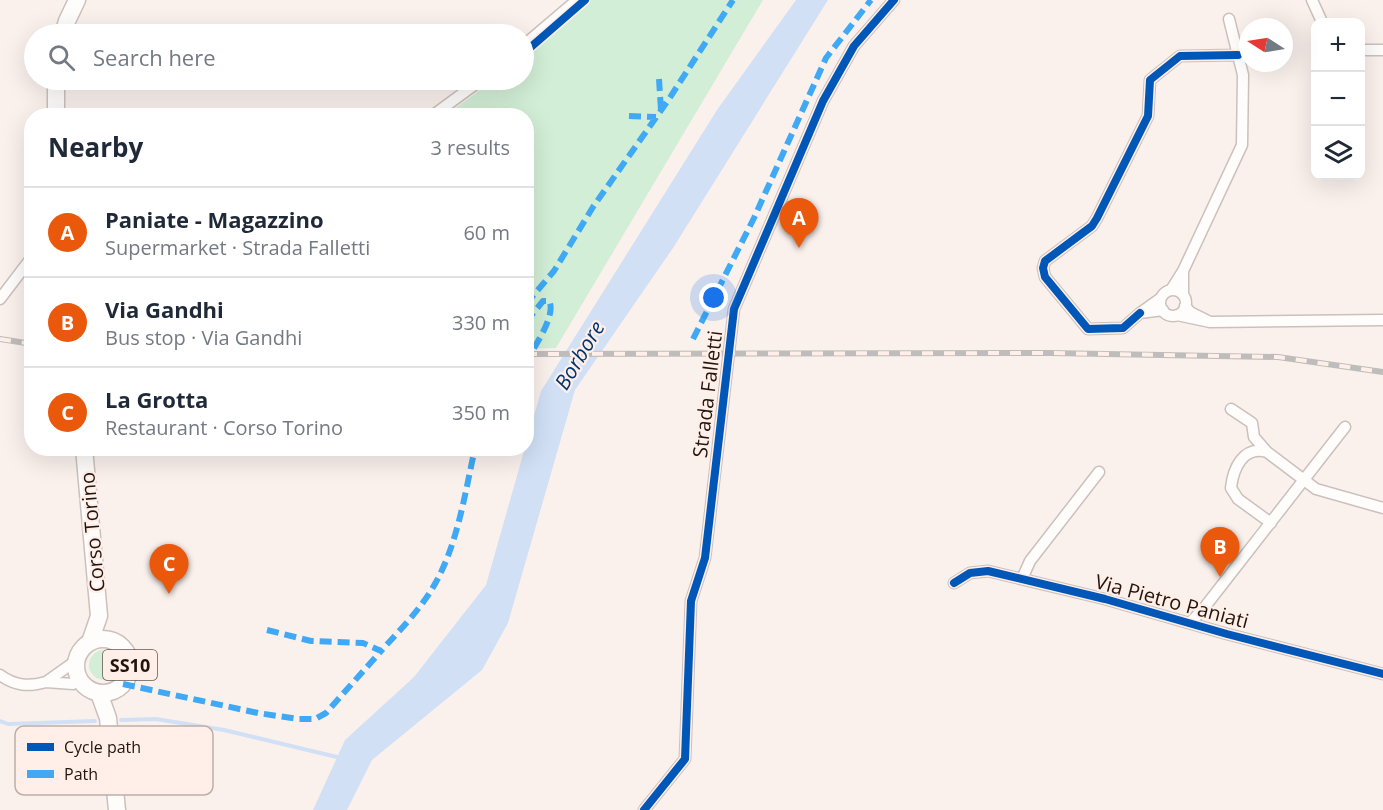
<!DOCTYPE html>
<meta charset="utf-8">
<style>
:root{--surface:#fff;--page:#f2f2f3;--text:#1f2937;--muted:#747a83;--line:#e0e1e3;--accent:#ea580c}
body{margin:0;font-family:"Open Sans",sans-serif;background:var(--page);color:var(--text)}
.controls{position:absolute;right:18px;top:18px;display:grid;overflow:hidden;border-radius:12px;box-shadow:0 6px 24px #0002}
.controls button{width:54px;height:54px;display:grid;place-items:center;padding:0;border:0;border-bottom:2px solid var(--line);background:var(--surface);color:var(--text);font:30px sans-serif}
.compass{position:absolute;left:1239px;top:18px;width:54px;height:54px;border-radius:50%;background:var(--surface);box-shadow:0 6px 24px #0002;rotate:282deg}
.you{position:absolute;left:714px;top:298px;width:21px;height:21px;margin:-15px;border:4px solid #fff;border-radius:50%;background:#1a73e8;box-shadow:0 0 0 9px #1a73e833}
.badge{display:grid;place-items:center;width:39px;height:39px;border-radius:50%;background:var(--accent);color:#fff;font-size:20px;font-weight:700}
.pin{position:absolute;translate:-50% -50px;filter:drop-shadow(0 2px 3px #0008)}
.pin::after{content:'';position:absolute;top:32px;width:21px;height:18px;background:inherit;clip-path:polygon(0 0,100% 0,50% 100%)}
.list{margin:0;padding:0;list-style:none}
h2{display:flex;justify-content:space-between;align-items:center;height:78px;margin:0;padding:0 24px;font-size:26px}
h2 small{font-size:20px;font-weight:400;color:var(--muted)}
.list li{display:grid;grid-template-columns:39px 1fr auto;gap:18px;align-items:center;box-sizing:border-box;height:90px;padding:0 24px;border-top:2px solid var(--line)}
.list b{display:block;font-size:22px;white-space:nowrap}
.list p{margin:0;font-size:20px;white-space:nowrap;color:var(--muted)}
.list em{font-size:20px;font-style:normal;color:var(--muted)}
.icon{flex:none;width:33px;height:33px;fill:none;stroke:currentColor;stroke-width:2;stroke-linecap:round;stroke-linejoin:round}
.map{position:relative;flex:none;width:1383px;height:810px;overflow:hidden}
.search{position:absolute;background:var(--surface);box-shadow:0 6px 24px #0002;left:24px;top:24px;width:510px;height:66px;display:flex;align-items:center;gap:15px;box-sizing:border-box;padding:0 21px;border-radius:33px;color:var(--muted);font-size:22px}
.panel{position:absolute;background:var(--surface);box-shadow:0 6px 24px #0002;left:24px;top:108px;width:510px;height:348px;border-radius:24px}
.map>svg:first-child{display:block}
</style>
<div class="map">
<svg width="1383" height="810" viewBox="0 0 1383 810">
<rect width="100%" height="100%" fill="#faf1ed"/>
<!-- green -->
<path fill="#d2eed6" d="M590 0H763L556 348 527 349 526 116 446 115 494 80H524V55Z
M89 665a15 15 0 1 1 30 0a15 15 0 1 1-30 0Z"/>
<!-- water -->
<path fill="#d1e0f5" d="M796 0H828L673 248 575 390 508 623 482 670 372 760 347 810H313L345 740 414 677 486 585 541 391 717 110Z"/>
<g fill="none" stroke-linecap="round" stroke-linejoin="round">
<!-- stream -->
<path stroke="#d1e0f5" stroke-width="4" d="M121 720 156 719 224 730 341 758
M0 721 8 724 95 721"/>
<defs>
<path id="minor" d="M1312 0 1322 22
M524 45 577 0
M1360 50H1383
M432 116 481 80
M1183 271 1242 145 1243 75 1229 19
M1171 290 1183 271V295
M1160 303a13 13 0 1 1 26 0a13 13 0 1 1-26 0Z
M1161 298 1140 313 1163 310
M0 299 32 257
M1140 313 1123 328 1088 329 1045 277 1043 268 1045 261 1092 226 1097 218 1148 116 1150 80 1180 56 1238 55
M1177 315 1210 322 1190 312 1185 306
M1210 322 1383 320
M1231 409 1252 423 1254 437 1267 452
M1271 523 1238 499 1231 488C1233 469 1243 445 1267 452L1316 489 1383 508
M1022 579 1030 561 1099 472
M954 583 970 573 988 571 1105 599 1227 634 1383 674
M1190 623 1204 608 1345 427
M77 660 46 682 73 684 80 680
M0 675C15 686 29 687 46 682
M644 810 685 759 691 601 705 558 734 309 823 101 854 46 894 0"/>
<path id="primary" d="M63 34 67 21 77 0
M56 80V116
M84 448 99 616 90 642
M76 666a27 27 0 1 1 54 0a27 27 0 1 1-54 0Z
M99 693 108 718 117 810"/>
</defs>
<!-- minor casing -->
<use href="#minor" stroke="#cbc0bc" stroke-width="13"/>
<!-- primary casing -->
<use href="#primary" stroke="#cbc0bc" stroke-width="19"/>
<!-- minor -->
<use href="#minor" stroke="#fefdfc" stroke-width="10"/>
<!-- primary -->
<use href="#primary" stroke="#fefdfc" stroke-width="16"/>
<defs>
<path id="rail" d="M0 339 32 344
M526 354 1050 353 1278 357 1383 372"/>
</defs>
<!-- rail casing -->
<use href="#rail" stroke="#bfbdbc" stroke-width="6"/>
<!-- rail -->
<use href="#rail" stroke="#ffefe8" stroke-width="4" stroke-dasharray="11" stroke-linecap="butt"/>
<!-- quiet -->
<path stroke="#3fa9f5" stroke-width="6" stroke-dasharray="12 6" stroke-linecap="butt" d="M659 79 661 110
M629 116 656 117
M526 304 554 271 593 207 669 99 733 0
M526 322 543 301H549C557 314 534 348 526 361
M693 339 754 218 826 58 871 0
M267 630 311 641 363 643 381 651C400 630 422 608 436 582 458 542 465 493 475 448
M123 684 258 713 298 719H315L326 713 381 651"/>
<defs>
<path id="cycleway" d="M524 53 585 0
M1140 313 1123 328 1088 329 1045 277 1043 268 1045 261 1092 226 1097 218 1148 116 1150 80 1180 56 1238 55
M954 583 970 573 988 571 1105 599 1227 634 1383 674
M644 810 685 759 691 601 705 558 734 309 823 101 854 46 894 0"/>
</defs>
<!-- cycleway casing -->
<use href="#cycleway" stroke="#ffefe8" stroke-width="11"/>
<!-- cycleway -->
<use href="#cycleway" stroke="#0057b8" stroke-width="8"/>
</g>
<g text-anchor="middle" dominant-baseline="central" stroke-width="4.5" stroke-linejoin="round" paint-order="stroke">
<!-- shield labels -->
<rect fill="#ffefe8" stroke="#645650" stroke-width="1.5" x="103" y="650" width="54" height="30" rx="4.5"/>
<g font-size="18" font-weight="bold" fill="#22150f">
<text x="130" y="665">SS10</text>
</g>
<!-- street labels -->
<g font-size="20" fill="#22150f" stroke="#ffefe8">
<text transform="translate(707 394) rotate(-83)">Strada Falletti</text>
<text transform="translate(92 532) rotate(-95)">Corso Torino</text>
<text transform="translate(1172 601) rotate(15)">Via Pietro Paniati</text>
</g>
<!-- water labels -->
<g font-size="21" font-style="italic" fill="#003571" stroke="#ffefe8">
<text transform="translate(579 355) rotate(-59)">Borbore</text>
</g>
</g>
<!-- legend -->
<rect x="15" y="726" width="198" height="69" rx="9" fill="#ffefe8" stroke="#bdaea7" stroke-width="1.5"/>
<rect x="27" y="743" width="27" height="8" fill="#0057b8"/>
<rect x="27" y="770" width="27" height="8" fill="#3fa9f5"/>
<g font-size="16" fill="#22150f">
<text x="64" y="753">Cycle path</text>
<text x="64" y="780">Path</text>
</g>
</svg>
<div class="controls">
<button>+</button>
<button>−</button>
<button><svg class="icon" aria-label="layers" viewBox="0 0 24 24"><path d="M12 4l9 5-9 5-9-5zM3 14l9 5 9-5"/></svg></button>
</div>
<svg class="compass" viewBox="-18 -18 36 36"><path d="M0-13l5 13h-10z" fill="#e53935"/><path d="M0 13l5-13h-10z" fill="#747a83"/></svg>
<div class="you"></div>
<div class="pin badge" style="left:799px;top:248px">A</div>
<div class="pin badge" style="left:1220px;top:577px">B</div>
<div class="pin badge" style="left:169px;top:594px">C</div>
<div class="search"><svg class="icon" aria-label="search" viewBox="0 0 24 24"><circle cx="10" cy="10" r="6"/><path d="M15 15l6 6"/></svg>Search here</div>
<section class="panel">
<h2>Nearby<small>3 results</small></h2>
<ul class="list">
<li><span class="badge">A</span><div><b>Paniate - Magazzino</b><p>Supermarket · Strada Falletti</p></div><em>60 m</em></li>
<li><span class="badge">B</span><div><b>Via Gandhi</b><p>Bus stop · Via Gandhi</p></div><em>330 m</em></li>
<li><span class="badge">C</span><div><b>La Grotta</b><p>Restaurant · Corso Torino</p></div><em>350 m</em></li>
</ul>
</section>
</div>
